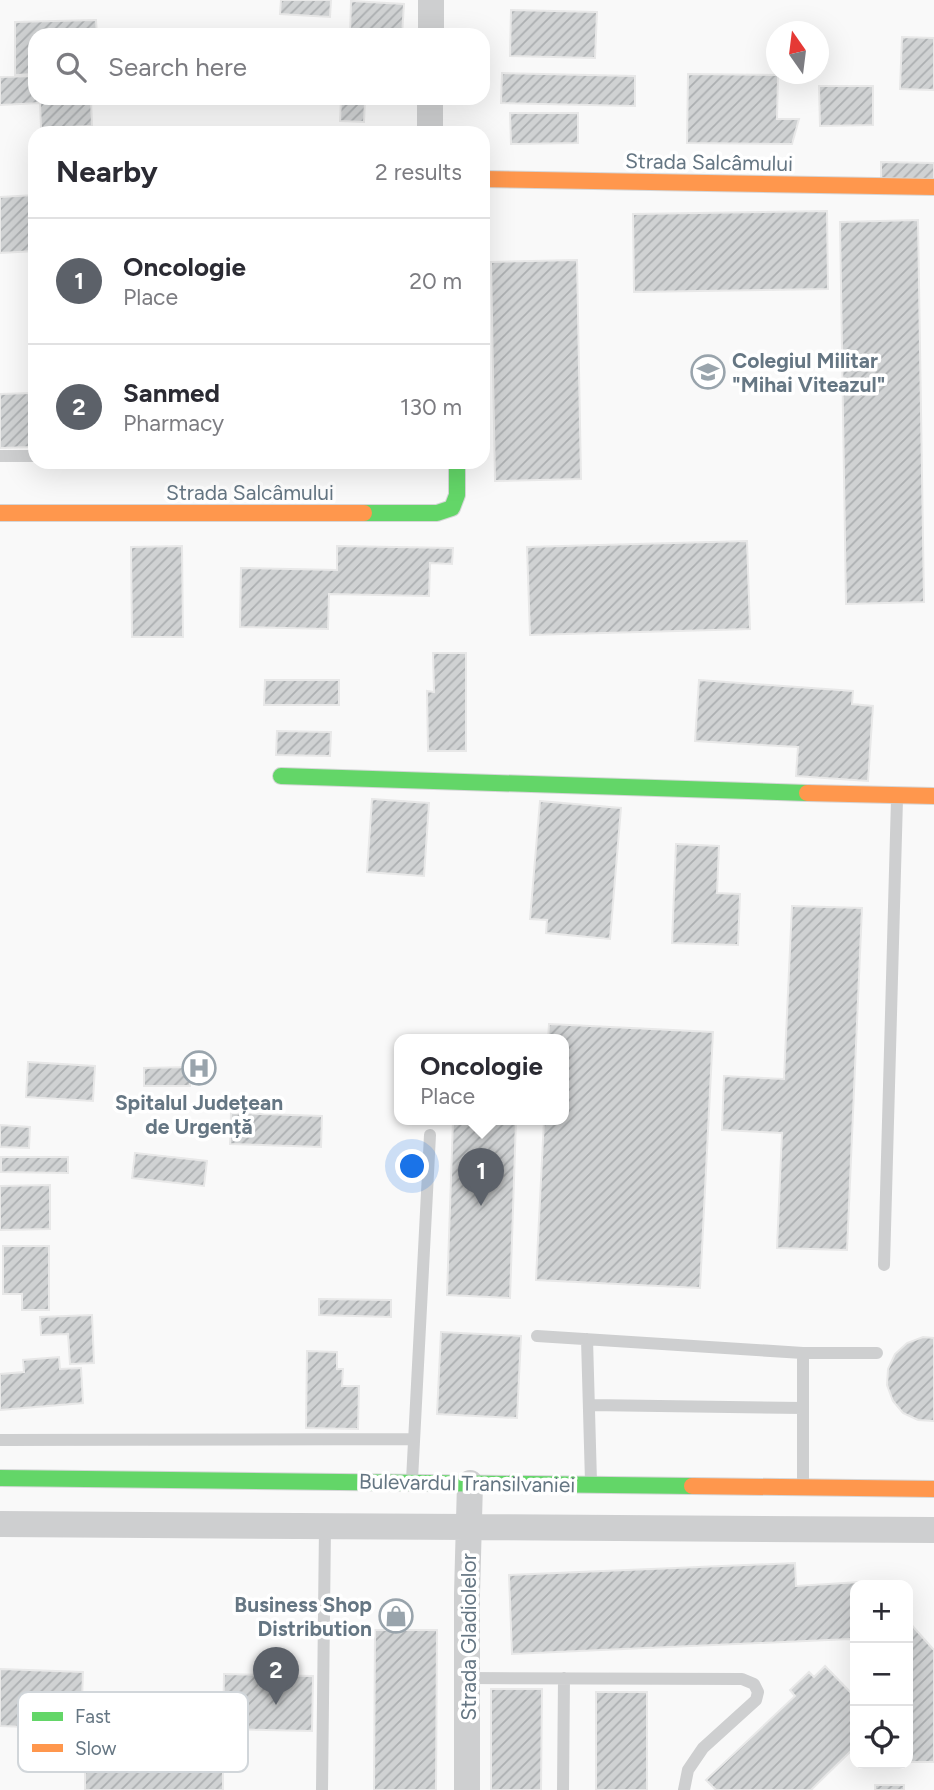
<!DOCTYPE html>
<meta charset="utf-8">
<style>
:root{--surface:#fff;--page:#f2f2f3;--text:#2b2b33;--muted:#7c7c81;--line:#e1e1e2;--accent:#5c6169}
body{margin:0;font-family:Figtree,sans-serif;background:var(--page);color:var(--text)}
.controls{position:absolute;right:21px;bottom:21px;display:grid;overflow:hidden;border-radius:14px;box-shadow:0 7px 28px #0002}
.controls button{width:63px;height:63px;display:grid;place-items:center;padding:0;border:0;border-bottom:2px solid var(--line);background:var(--surface);color:var(--text);font:35px sans-serif}
.compass{position:absolute;left:766px;top:21px;width:63px;height:63px;border-radius:50%;background:var(--surface);box-shadow:0 7px 28px #0002;rotate:346deg}
.you{position:absolute;left:413px;top:1167px;width:24px;height:24px;margin:-18px;border:5px solid #fff;border-radius:50%;background:#1a73e8;box-shadow:0 0 0 10px #1a73e833}
.badge{display:grid;place-items:center;width:46px;height:46px;border-radius:50%;background:var(--accent);color:#fff;font-size:23px;font-weight:700}
.pin{position:absolute;translate:-50% -58px;filter:drop-shadow(0 2px 4px #0008)}
.pin::after{content:'';position:absolute;top:37px;width:24px;height:21px;background:inherit;clip-path:polygon(0 0,100% 0,50% 100%)}
.popup{position:absolute;left:394px;top:1034px;width:175px;height:91px;box-sizing:border-box;display:grid;place-content:center;border-radius:14px;background:var(--surface);filter:drop-shadow(0 2px 5px #0005);font-size:23px;white-space:nowrap;color:var(--muted)}
.popup b{font-size:26px;color:var(--text)}
.popup::after{content:'';position:absolute;left:50%;top:100%;margin-left:-14px;border:14px solid transparent;border-top-color:var(--surface)}
.list{margin:0;padding:0;list-style:none}
h2{display:flex;justify-content:space-between;align-items:center;height:91px;margin:0;padding:0 28px;font-size:30px}
h2 small{font-size:23px;font-weight:400;color:var(--muted)}
.list li{display:grid;grid-template-columns:46px 1fr auto;gap:21px;align-items:center;box-sizing:border-box;height:126px;padding:0 28px;border-top:2px solid var(--line)}
.list b{display:block;font-size:26px;white-space:nowrap}
.list p{margin:0;font-size:23px;white-space:nowrap;color:var(--muted)}
.list em{font-size:23px;font-style:normal;color:var(--muted)}
.icon{flex:none;width:38px;height:38px;fill:none;stroke:currentColor;stroke-width:2;stroke-linecap:round;stroke-linejoin:round}
.map{position:relative;flex:none;width:934px;height:1790px;overflow:hidden}
.search{position:absolute;background:var(--surface);box-shadow:0 7px 28px #0002;left:28px;top:28px;width:462px;height:77px;display:flex;align-items:center;gap:18px;box-sizing:border-box;padding:0 24px;border-radius:21px;color:var(--muted);font-size:26px}
.panel{position:absolute;background:var(--surface);box-shadow:0 7px 28px #0002;left:28px;top:126px;width:462px;height:343px;border-radius:21px}
.map>svg:first-child{display:block}
</style>
<div class="map">
<svg width="934" height="1790" viewBox="0 0 934 1790">
<defs>
<pattern id="building-hatch" width="6" height="6" patternUnits="userSpaceOnUse" patternTransform="scale(1.75)"><rect width="6" height="6" fill="#d0d2d3"/><path d="M-1 1l2-2M0 6l6-6M5 7l2-2" fill="none" stroke="#acafb1"/></pattern>
</defs>
<rect width="100%" height="100%" fill="#f9f9f9"/>
<!-- building -->
<path fill="url(#building-hatch)" stroke="#e8e8e8" stroke-width="2" d="M281 0H331L330 17 280 14Z
M351 1 404 4 402 35H350Z
M511 10 597 12 595 58 510 56Z
M96 20 97 35H35V74L15 75V22Z
M902 37 934 38V90L900 89Z
M502 73 635 76V106L501 103Z
M688 74 778 75 777 119H799L792 144 687 143Z
M35 76V98H91L92 126 41 128 40 103 0 105V77Z
M819 86H873V125L820 126Z
M341 98H399V102L365 101 364 122 340 121Z
M510 113H578V143L511 144Z
M881 162 934 163V181L881 180Z
M35 195V251L0 253V197Z
M827 211 828 289 634 292 633 214Z
M918 220 924 602 846 604 840 222Z
M577 260 581 479 495 481 491 262Z
M32 393 33 447 0 448V394Z
M747 541 750 629 530 635 527 547Z
M182 546 183 637H132L131 547Z
M337 546 453 548 452 564 430 563 429 596 329 594 328 629 240 627 241 568 337 570Z
M433 653H466V751H428L427 691 434 692Z
M265 680H339V705H264Z
M699 680 853 691 852 704 873 706 868 781 796 776 798 747 695 741Z
M277 731 331 732 330 756 276 755Z
M372 799 429 803 424 876 367 872Z
M540 801 621 808 610 939 546 933 547 920 530 919Z
M676 844 719 846 717 893 740 894 738 945 672 943Z
M792 906 862 908 847 1250 777 1248 782 1133 722 1130 724 1076 784 1079Z
M549 1024 713 1032 700 1288 536 1280 544 1120H563V1040H548Z
M28 1062 95 1066 93 1101 26 1097Z
M190 1067V1086H144V1068Z
M231 1113 322 1116 321 1147 230 1144Z
M453 1120H516L510 1298 447 1295Z
M0 1125 30 1127 29 1148 0 1147Z
M135 1153 207 1161 204 1186 132 1178Z
M1 1157H68V1173L1 1172Z
M50 1185V1229L0 1230V1186Z
M3 1246H49V1310H22V1294H3Z
M319 1299 391 1300V1317L319 1315Z
M92 1315 94 1363 70 1364 68 1334 41 1335 40 1317Z
M441 1332 521 1336 517 1418 437 1414Z
M923 1337 934 1338V1421L918 1420 903 1413 893 1401 887 1385 888 1369 895 1354 907 1343Z
M307 1351 337 1352V1369H343L342 1386H359L358 1429 306 1428Z
M59 1357 60 1369 81 1368 83 1403 0 1410V1374L24 1372 23 1360Z
M795 1563 796 1586 860 1582 868 1585H855V1645L850 1639 512 1654 509 1575Z
M908 1621 934 1650V1762H909Z
M375 1630H437L436 1790H374Z
M825 1666 855 1697V1747L811 1790H716L706 1780 795 1696 790 1690 809 1672 814 1677Z
M0 1669 83 1672 81 1729 0 1726Z
M224 1674 313 1676 312 1731 223 1729Z
M491 1689H542L541 1790H491Z
M596 1692H647V1790H596Z
M85 1751 223 1752V1790H85Z
M875 1785H904V1790H875Z"/>
<g fill="none" stroke-linecap="round" stroke-linejoin="round">
<defs>
<path id="fast" d="M364 513H437L452 508 457 495V462
M281 776 807 793
M0 1478 692 1486"/>
<path id="slow" d="M483 179 934 187
M0 513H364
M807 793 934 796
M692 1486 934 1489"/>
</defs>
<!-- fast casing -->
<use href="#fast" stroke="#d5d6d7" stroke-width="18"/>
<!-- slow casing -->
<use href="#slow" stroke="#d5d6d7" stroke-width="18"/>
<!-- lane -->
<path stroke="#cecfd0" stroke-width="12" d="M0 456H35
M884 1265 897 799
M537 1336 803 1353H877
M587 1339 591 1482
M803 1353V1485
M589 1405 803 1408
M0 1440 414 1439
M412 1480 430 1135
M467 1678 742 1679 754 1684 758 1692 756 1700 703 1748 688 1770 684 1790
M322 1790 325 1526
M563 1790 564 1678"/>
<!-- street -->
<path stroke="#cecfd0" stroke-width="26" d="M431 35V0
M430 133V98
M0 1524 934 1530
M467 1790V1594L470 1483"/>
<!-- fast -->
<use href="#fast" stroke="#63d668" stroke-width="16"/>
<!-- slow -->
<use href="#slow" stroke="#ff974d" stroke-width="16"/>
</g>
<!-- icons -->
<defs>
<symbol id="school-ring" viewBox="-11 -11 22 22"><circle r="9.5" fill="#fff" stroke="#99a4ac" stroke-width="1.5"/><path d="M0-5L7-2L0 1L-7-2ZM-4 1L0 2.5L4 1V4Q0 6-4 4Z" fill="#99a4ac"/></symbol>
<symbol id="hospital-ring" viewBox="-11 -11 22 22"><circle r="9.5" fill="#fff" stroke="#99a4ac" stroke-width="1.5"/><path d="M-5-5h3v3.5h4V-5h3V5h-3V1.5h-4V5h-3Z" fill="#99a4ac"/></symbol>
<symbol id="shop-ring" viewBox="-11 -11 22 22"><circle r="9.5" fill="#fff" stroke="#99a4ac" stroke-width="1.5"/><path d="M-5-2.5h2.3a2.7 3.5 0 0 1 5.4 0H5L5.5 6h-11ZM-1.5-2.5h3a1.5 2.3 0 0 0-3 0Z" fill="#99a4ac"/></symbol>
</defs>
<g fill-rule="evenodd">
<use href="#school-ring" x="689" y="353" width="38" height="38"/>
<use href="#hospital-ring" x="180" y="1049" width="38" height="38"/>
<use href="#shop-ring" x="377" y="1597" width="38" height="38"/>
</g>
<g text-anchor="middle" dominant-baseline="central" stroke-width="7" stroke-linejoin="round" paint-order="stroke">
<!-- street labels -->
<g font-size="21" fill="#657683" stroke="#fff">
<text transform="translate(709 162) rotate(1)">Strada Salcâmului</text>
<text x="250" y="492">Strada Salcâmului</text>
<text transform="translate(467 1483) rotate(1)">Bulevardul Transilvaniei</text>
<text transform="translate(468 1637) rotate(-90)">Strada Gladiolelor</text>
</g>
<!-- poi labels -->
<g font-size="21" font-weight="bold" fill="#657683" stroke="#fff" text-anchor="start">
<text x="732" y="360">Colegiul Militar<tspan x="732" dy="24">"Mihai Viteazul"</tspan></text>
<text x="199" y="1102" text-anchor="middle">Spitalul Județean<tspan x="199" dy="24">de Urgență</tspan></text>
<text x="372" y="1604" text-anchor="end">Business Shop<tspan x="372" dy="24">Distribution</tspan></text>
</g>
</g>
<!-- legend -->
<rect x="18" y="1692" width="230" height="80" rx="10" fill="#fff" stroke="#d1d6da" stroke-width="2"/>
<rect x="32" y="1712" width="31" height="9" fill="#63d668"/>
<rect x="32" y="1744" width="31" height="8" fill="#ff974d"/>
<g font-size="19" fill="#657683">
<text x="75" y="1723">Fast</text>
<text x="75" y="1755">Slow</text>
</g>
</svg>
<div class="controls">
<button>+</button>
<button>−</button>
<button><svg class="icon" aria-label="locate" viewBox="0 0 24 24"><circle cx="12" cy="12" r="6"/><path d="M12 2v4M12 18v4M2 12h4M18 12h4"/></svg></button>
</div>
<svg class="compass" viewBox="-18 -18 36 36"><path d="M0-13l5 13h-10z" fill="#e53935"/><path d="M0 13l5-13h-10z" fill="#7c7c81"/></svg>
<div class="you"></div>
<div class="pin badge" style="left:481px;top:1206px">1</div>
<div class="popup"><b>Oncologie</b>Place</div>
<div class="pin badge" style="left:276px;top:1705px">2</div>
<div class="search"><svg class="icon" aria-label="search" viewBox="0 0 24 24"><circle cx="10" cy="10" r="6"/><path d="M15 15l6 6"/></svg>Search here</div>
<section class="panel">
<h2>Nearby<small>2 results</small></h2>
<ul class="list">
<li><span class="badge">1</span><div><b>Oncologie</b><p>Place</p></div><em>20 m</em></li>
<li><span class="badge">2</span><div><b>Sanmed</b><p>Pharmacy</p></div><em>130 m</em></li>
</ul>
</section>
</div>
